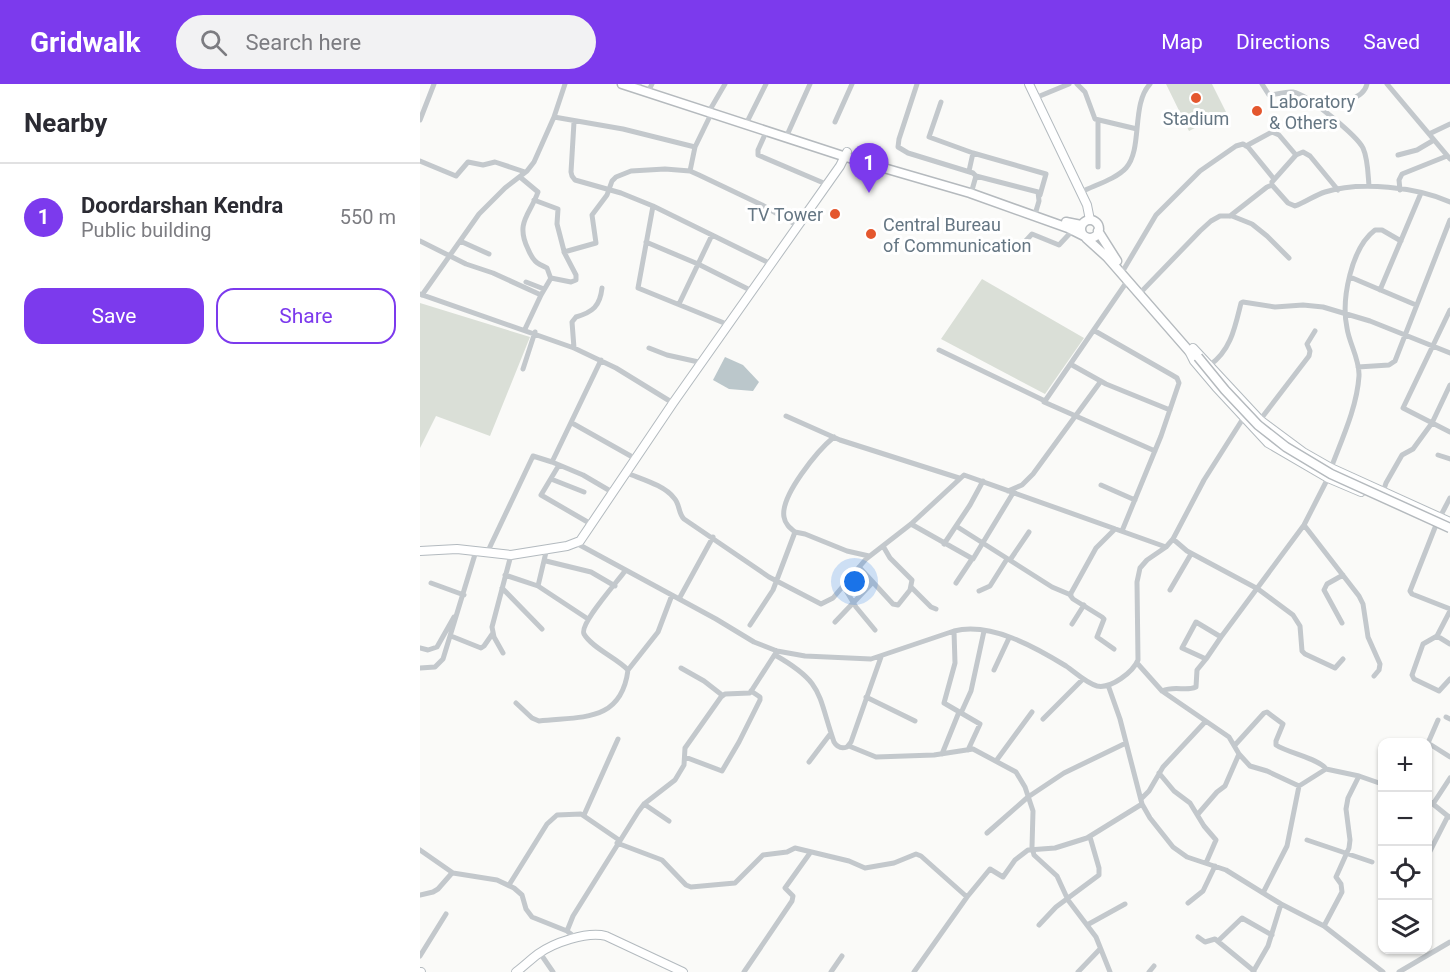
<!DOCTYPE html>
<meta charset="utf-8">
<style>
:root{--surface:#fff;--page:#f2f2f3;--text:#2b2b33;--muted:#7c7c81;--line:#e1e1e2;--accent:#7c3aed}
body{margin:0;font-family:Roboto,sans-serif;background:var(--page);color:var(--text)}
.controls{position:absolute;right:18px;bottom:18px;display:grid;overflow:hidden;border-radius:12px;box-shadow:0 2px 4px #0004}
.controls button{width:54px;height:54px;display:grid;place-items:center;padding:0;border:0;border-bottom:2px solid var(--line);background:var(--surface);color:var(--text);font:30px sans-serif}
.you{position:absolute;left:435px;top:498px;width:21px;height:21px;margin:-15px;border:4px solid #fff;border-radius:50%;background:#1a73e8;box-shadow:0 0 0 9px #1a73e833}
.badge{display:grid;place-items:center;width:39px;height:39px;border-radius:50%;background:var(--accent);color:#fff;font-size:20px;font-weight:700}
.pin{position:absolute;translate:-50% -50px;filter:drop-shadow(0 2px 3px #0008)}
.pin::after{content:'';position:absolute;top:32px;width:21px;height:18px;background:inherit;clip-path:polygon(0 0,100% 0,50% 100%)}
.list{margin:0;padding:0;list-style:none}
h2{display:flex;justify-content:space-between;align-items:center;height:78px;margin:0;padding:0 24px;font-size:26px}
h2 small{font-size:20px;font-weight:400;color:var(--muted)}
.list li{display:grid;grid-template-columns:39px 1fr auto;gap:18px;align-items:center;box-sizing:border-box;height:108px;padding:0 24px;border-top:2px solid var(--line)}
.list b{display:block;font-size:22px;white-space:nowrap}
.list p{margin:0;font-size:20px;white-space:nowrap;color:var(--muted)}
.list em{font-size:20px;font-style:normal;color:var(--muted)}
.actions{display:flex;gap:12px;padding:18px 24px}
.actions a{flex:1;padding:14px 0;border:2px solid var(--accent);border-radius:18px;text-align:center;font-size:21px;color:var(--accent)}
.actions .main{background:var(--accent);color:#fff}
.icon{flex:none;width:33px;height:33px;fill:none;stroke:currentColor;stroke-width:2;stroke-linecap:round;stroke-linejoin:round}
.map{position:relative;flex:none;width:1030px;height:888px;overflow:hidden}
header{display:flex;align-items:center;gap:36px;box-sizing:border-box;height:84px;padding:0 30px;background:var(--accent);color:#fff}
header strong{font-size:28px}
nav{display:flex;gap:33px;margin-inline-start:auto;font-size:21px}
.search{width:420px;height:54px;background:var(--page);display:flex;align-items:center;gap:15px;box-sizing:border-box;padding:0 21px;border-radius:33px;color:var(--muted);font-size:22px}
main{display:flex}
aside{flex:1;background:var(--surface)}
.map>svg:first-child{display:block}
</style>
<header>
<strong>Gridwalk</strong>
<div class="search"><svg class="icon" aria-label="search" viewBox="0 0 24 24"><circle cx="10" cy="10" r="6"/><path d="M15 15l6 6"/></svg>Search here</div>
<nav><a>Map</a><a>Directions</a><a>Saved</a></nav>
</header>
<main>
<aside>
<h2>Nearby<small></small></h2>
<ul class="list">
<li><span class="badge">1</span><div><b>Doordarshan Kendra</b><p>Public building</p></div><em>550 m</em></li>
</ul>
<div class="actions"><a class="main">Save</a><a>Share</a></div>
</aside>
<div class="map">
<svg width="1030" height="888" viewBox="0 0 1030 888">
<rect width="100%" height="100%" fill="#fafaf8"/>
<!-- green -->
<path fill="#dadfd7" d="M746 0H792L806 28 769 47Z
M562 195 664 254 625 310 521 255Z
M0 219 110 253 70 352 16 332 0 364Z"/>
<!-- water -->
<path fill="#bbc7cb" d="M305 273 323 281 339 298 333 307 309 305 293 296Z"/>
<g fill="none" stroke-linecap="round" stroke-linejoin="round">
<defs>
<path id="secondary" d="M609 0 667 121 670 136
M773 264 840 336 883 368 911 384 1030 438
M769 267 774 277 796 303 848 359 908 394 941 408
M0 467 37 465 91 471 147 462 160 457 253 319 420 82 427 68
M0 888H1
M96 888C103 883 110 876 118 870 133 859 167 847 186 852L263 888"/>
<path id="primary" d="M202 0 426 73 550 109 648 144 664 152
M661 145a9 9 0 1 1 18 0a9 9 0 1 1-18 0Z
M646 138 661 141
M678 147 697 177
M666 154 687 173 769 267 778 273"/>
</defs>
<!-- secondary casing -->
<use href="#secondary" stroke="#b3babf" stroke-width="10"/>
<!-- primary casing -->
<use href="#primary" stroke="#b5babe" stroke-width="11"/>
<!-- street -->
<path stroke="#c3c8cc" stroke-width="5" d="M218 0H219
M497 0 479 55 478 63 488 69 553 89 556 92 552 106
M657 0 665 8 675 35 717 45
M842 0 849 11C857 11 865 7 873 8 887 10 937 52 943 64 948 75 948 90 949 102
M967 0 1030 75
M230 4 232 0
M615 14 649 0
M521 18 509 53 553 69 549 87
M891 18C909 17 942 21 947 0
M291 24 305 0
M134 33 203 45 275 63 270 87
M0 36 14 0
M328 36 346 0
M678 37V83
M154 38 151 88 152 92 155 96 201 109 233 122 351 180
M415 38 432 0
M347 46 338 66V71L406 100
M368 49 390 0
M1009 50 1030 40
M826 62 852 48 859 51 876 71
M275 63 292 28
M553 69 626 90 620 111
M978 71 997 66 1014 56
M0 77 36 92 48 78 63 81 75 78 105 88
M556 92 618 108 619 117 616 127
M100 93 118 108C110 131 95 138 108 165 113 177 116 179 127 184L131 195
M852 98 876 71 883 68 890 72 918 106
M980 106 979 96 982 90 1027 72
M661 108C675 101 696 95 706 84 723 65 711 20 730 0
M114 116 138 125 137 140 144 167
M233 122 218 204 309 241
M810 132 847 103 852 101 868 119 875 122C886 118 895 111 905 108 940 97 997 103 1030 118
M0 157 46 180 73 189 121 211
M40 157 69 170
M226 158 278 180 332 207
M591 161 600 163 612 150 639 161 653 146
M704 185 736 131 780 87 816 62 823 60 828 63 854 95
M930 193 996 221
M106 198 124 205
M723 206 780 147 791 137 800 132H812L832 140 847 152 869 174
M960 206 1001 109
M0 210 154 264 196 284 253 319
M2 211 59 130 85 104 107 87 114 78 134 33 145 0
M259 220 292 151
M1030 226 983 324 1030 348
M105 245 121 211 131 194 151 198 156 196V191L144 168 176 159 172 131 187 111 192 97 196 93 211 87 245 85 270 87 279 91 342 121 377 141
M675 247 752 291 757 294 759 299 741 352 702 447
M154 264 152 238 156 233C173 228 180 222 182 204
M229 264 247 271 283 279
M519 266 625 317 708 196
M181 276 132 378 163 391 192 408
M652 281 686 300 750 326
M790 281C811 266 815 243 821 219L823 218 855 223 883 221 903 223 950 237 1030 269
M938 283 969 281 975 277 1030 136
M103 285 115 248
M624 318 735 367
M366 332 420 356 539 394
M840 336 889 272 890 267 887 260 895 247
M152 339 216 375
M1018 371 1030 375
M139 381 121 411 171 440
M911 384C922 355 937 323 939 292 940 276 929 259 927 244 921 216 931 164 955 146H962L981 157
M207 389C221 395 244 401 254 414 260 420 258 429 264 435L349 493 401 520 413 514 446 475 491 440 544 391 746 463
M131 395 164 408
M681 401 715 416
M588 407 602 401 613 390 681 297
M963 408 966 399 982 371 993 365 1012 339 1030 301
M1020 433 1030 414
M491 440 553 475 593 409
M884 441 939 512 943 520 948 553 960 580 959 586 954 592
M1016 441 990 507 992 510 1030 525
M536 442 632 503 651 511
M375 448C370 444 365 440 364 433 360 412 398 366 414 353
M753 455 767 467 838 505 873 531 880 542 882 567 885 570 915 584 923 575
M156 459 296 535 334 558 357 567 385 572 451 575 534 547C571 538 615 563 646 582 656 589 666 599 677 602 691 605 713 588 718 576L717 498 720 484 727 476 746 463 753 455 784 396 824 333
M524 460 550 421 563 397
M67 469 113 372 132 378
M590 476 609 448
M126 477 171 488 195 502
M439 483 473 520 478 521 490 506 492 496 470 474 463 462
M85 491 118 502 168 535
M11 499 44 511
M536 499 552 475
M118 502 127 464
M424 503 436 523 455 546
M491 503 511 523 516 525
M82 504 122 545
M750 506 771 470
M559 507 570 502 587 475
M259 515 293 453
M1030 527 1017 552 1003 560 992 591 994 595 1019 607 1030 595
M415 538 453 498
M922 539 904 506 907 500 923 491
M652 540 664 521
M330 541 353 506 375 448 385 450 427 467 449 472
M534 547 535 579 524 619 560 640 548 666
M31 552 61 564 64 562 73 549
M1017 552 1030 560
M801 553 786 575 762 564 776 538 801 553 884 441 908 394
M0 564 8 566 17 563 34 533
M694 565 677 553 684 535 682 533 653 515 650 511 676 464 695 445
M83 569 74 553 72 543 91 471
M355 571C404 599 397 609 414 658 417 663 421 665 427 663L431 658 461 573
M717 579 742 607 809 653 819 670 830 682 847 687 879 702 906 685 939 692 962 700
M0 584 15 583 23 575 56 467
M261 584 284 597 302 611
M208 586 238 548 252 511
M574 586 589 554
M688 601 700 635 722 720 730 734 753 763 767 773 806 786 861 820 904 842 963 888
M742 607C756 601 765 608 776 603L777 586 786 575
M446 613 495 637
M96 619 112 634 119 637C159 632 201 640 208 586 197 574 172 564 164 550 159 540 198 497 205 487
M541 629 551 607 564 547
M1026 633 1030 635
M623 635 663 595
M1018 636 1008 659 1030 673
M815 661 844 629 847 628 863 640 856 657V661C868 669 900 675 906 685
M429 662 456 673 514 671 553 665 596 688 605 703 613 727 612 763 614 771 637 792 648 816 676 853 690 888
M522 670 539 628
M265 673 302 687 319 658 340 616V613L331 607
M576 677 612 628
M389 678 411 649
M739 689 754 707 770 719 784 742 796 756 786 779
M721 715 729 707 743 683 785 638
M1008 716 1029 733
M224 720 249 737
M1013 720 1030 694
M778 730 797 708 805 702 819 670
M164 731 198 655
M567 749 608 713 644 689 706 659
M887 756 952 778
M197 759 242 776 266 801 271 803 315 799 343 771 367 768 375 764 429 777 445 784 474 779 496 770 501 772 547 813
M0 766 33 789 77 796 94 804 102 811 106 825 112 833 147 847
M1008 771 1028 732
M89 801 127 740 137 731 161 730 199 756
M843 809 867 762 879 702
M0 811 13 808 18 805 32 789
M768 819 783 807 795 782
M619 841 636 823 679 791V784L670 753
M667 841 705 820
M904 842 922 808 921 800 916 793 929 764 930 756 926 725 928 714 939 692
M778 853 785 858 795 855 834 887
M156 854 147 847 153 832 218 728 224 720 255 696 264 681 265 664 301 613 305 610 330 609 357 567
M798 857 822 834 852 851
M120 869 133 888
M0 872 26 830
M324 888 372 817 373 812 365 804 390 769
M411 888 422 872
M494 888 547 813 570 785 583 793 595 776 608 766 635 764 667 754 722 720
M658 888 680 865
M729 888 734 882
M833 888 848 862 861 820
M979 888 1030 858"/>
<!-- secondary -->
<use href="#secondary" stroke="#fff" stroke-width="8"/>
<!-- primary -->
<use href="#primary" stroke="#fff" stroke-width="8"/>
<defs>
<path id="primary-bridge" d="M778 273 805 306 838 341 866 363 911 390 1030 444"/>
</defs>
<!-- primary-bridge casing -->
<use href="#primary-bridge" stroke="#b5babe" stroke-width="11" stroke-linecap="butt"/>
<!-- primary-bridge -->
<use href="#primary-bridge" stroke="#fff" stroke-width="8"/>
</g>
<!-- markers -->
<g fill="#e4572e" stroke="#fff" stroke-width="2">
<circle cx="776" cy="14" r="6"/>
<circle cx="837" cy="27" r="6"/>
<circle cx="415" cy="130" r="6"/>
<circle cx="451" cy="150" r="6"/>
</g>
<g text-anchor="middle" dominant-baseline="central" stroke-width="6" stroke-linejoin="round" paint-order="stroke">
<!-- poi labels -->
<g font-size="18" fill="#657683" stroke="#fff" text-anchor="start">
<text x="849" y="17">Laboratory<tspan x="849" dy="21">&amp; Others</tspan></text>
<text x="776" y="34" text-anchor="middle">Stadium</text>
<text x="403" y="130" text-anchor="end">TV Tower</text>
<text x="463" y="140">Central Bureau<tspan x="463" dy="21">of Communication</tspan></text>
</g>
</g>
</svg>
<div class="controls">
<button>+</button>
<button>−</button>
<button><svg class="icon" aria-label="locate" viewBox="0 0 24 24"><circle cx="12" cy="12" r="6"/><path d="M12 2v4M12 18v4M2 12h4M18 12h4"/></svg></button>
<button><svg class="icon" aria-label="layers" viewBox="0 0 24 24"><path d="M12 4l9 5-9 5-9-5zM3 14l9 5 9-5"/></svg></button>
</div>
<div class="you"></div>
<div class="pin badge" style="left:449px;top:109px">1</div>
</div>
</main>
